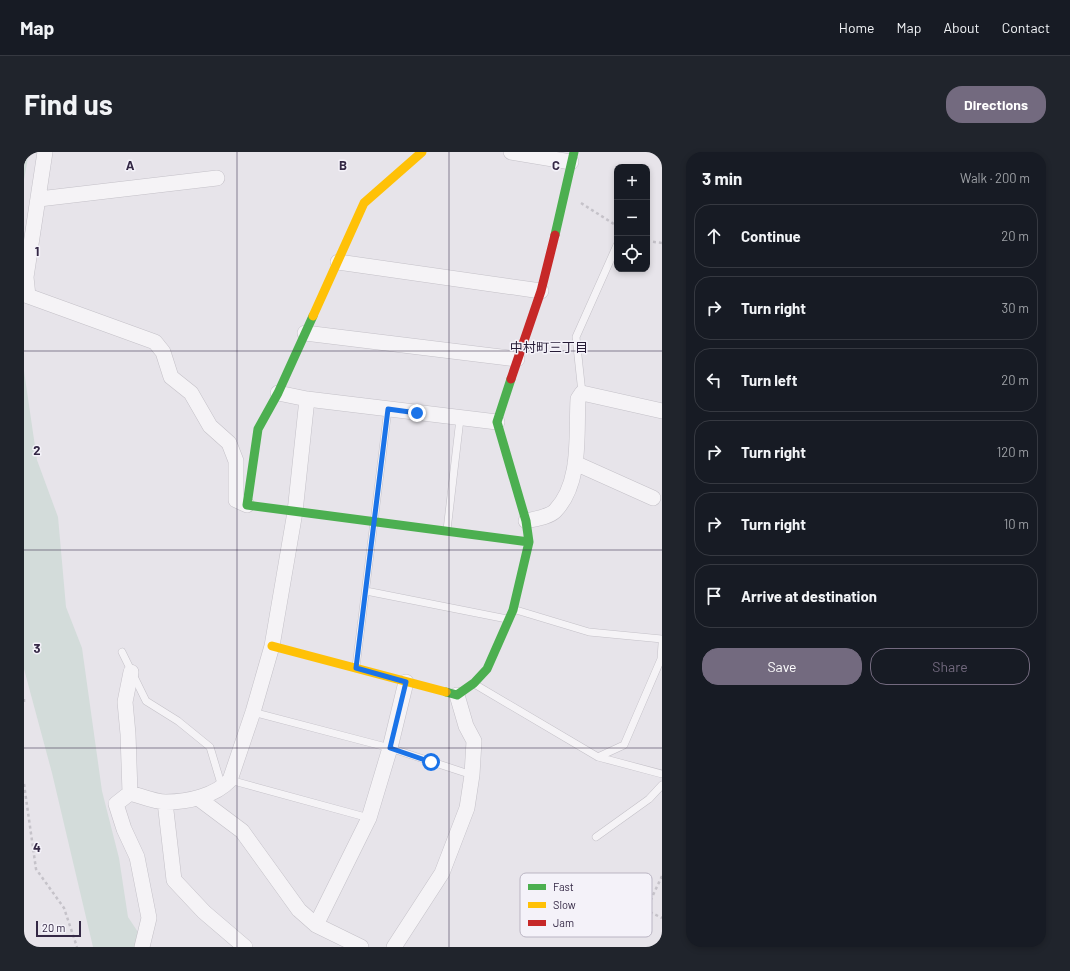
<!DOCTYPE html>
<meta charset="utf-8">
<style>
:root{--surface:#171b24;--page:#20242c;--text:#f1f3f6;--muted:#9ea1a6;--line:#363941;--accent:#736a7f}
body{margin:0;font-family:Barlow,"Noto Sans JP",sans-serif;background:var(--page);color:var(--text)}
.controls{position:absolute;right:12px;top:12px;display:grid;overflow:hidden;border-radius:8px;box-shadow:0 2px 6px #0003}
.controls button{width:36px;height:36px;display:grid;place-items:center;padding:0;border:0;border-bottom:1px solid var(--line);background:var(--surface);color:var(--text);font:20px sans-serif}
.scale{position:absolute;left:12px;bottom:10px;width:45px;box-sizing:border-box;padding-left:4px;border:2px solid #342845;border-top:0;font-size:11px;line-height:14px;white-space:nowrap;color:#342845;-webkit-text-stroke:3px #f4f2f9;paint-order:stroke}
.stop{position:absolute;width:12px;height:12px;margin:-9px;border:3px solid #1a73e8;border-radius:50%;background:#fff}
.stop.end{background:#1a73e8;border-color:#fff;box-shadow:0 1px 4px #0008}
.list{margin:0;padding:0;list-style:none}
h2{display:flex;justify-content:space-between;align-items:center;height:52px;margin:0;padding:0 16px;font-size:17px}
h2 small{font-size:13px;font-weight:400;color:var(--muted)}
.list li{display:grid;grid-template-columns:26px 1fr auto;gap:12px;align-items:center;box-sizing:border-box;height:64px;margin:0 8px 8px;padding:0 8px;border:1px solid var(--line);border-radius:16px}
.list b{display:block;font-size:15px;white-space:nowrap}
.list em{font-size:13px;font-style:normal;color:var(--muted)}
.actions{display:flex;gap:8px;padding:12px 16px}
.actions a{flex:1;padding:9px 0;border:1px solid var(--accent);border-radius:16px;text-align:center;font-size:14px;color:var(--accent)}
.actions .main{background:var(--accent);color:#fff}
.icon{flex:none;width:22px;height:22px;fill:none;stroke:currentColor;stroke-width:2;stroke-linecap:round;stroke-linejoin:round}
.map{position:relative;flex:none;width:638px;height:795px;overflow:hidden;border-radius:16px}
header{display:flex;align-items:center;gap:24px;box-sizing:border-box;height:56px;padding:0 20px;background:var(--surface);border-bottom:1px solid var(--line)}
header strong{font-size:19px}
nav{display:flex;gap:22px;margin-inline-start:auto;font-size:14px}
.intro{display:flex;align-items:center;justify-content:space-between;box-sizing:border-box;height:96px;padding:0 24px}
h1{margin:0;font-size:28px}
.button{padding:10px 18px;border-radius:16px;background:var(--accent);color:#fff;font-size:14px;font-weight:700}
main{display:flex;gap:24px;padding:0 24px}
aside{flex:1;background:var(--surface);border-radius:16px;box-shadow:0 2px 6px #0003}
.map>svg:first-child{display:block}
</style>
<header>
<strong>Map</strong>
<nav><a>Home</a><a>Map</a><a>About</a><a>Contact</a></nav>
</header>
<div class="intro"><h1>Find us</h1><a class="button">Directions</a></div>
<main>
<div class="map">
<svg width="638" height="795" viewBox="0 0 638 795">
<rect width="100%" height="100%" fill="#e7e4ea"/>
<!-- green -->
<path fill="#d3dcda" d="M0 0H5L0 28Z
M0 219 13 308 34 365 42 455 58 496 78 639 95 706 104 765 124 795H69L28 621 0 517Z"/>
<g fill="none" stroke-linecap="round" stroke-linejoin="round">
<defs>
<path id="lane" d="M558 241 552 185 593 93
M423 378 436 267
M342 439 483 467
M492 458 565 480 638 487
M98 500 122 549 154 569 186 595 198 635
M332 515 364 257
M452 533 574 605 600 593 637 507 638 492
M229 560 366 596 448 623
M574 605 638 622
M206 628 345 666
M572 685 625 647 638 633"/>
<path id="street" d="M21 0 2 125 4 144 131 190 139 200 147 225 167 241 186 274 205 291 212 309V348L223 353
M487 0 547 10
M15 47 193 26
M314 110 517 139
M281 181 493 207
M254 241 283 247 473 270
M551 311 629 346
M502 369C510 367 525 365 531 359 558 331 552 283 554 247L558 241 638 259
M106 641 104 582 101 550 107 520
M174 646 218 679 275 758 292 773 337 795
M141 650 150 728 180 760 221 795
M292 773 345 666 366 596 382 530
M118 795 125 766 113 705 100 677 92 652 106 641C117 644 131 650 142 650 164 650 191 644 206 628L229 560 248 494 271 360 283 247
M370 795 418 721 443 656 448 623 450 589 442 574 433 543"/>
</defs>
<!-- lane casing -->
<use href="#lane" stroke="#c4c1c8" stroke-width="8"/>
<!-- street casing -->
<use href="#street" stroke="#c4c1c8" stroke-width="16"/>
<!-- path -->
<path stroke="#c5c2c9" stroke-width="2.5" stroke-dasharray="3 3" stroke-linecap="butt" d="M557 51 593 74
M623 89 638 91
M0 547V551
M0 632 12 717 40 756 53 795
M638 724 622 758 638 766"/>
<!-- lane -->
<use href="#lane" stroke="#f5f3f6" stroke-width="7"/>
<!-- street -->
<use href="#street" stroke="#f5f3f6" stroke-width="15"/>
<!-- fast -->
<path stroke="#4caf50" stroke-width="9" d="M531 83 550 0
M289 164 254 241 234 277 223 353 505 390
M422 540 433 543 450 531 463 517 489 458 505 390 502 369 473 270 487 227"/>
<!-- slow -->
<path stroke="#ffc107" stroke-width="9" d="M289 164 340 51 398 0
M248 494 422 540"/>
<!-- jam -->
<path stroke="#c62828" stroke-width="9" d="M487 227 517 139 531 83"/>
</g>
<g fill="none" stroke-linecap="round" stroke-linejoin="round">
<!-- route -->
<path stroke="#1a73e8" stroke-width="5" d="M393 261 364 257 332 516 382 530 366 596 407 610"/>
</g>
<!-- grid -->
<path fill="none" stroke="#342845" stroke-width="1" stroke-opacity="0.55" d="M213 0V795M425 0V795M0 199H638M0 398H638M0 596H638"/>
<g text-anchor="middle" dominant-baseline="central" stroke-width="3" stroke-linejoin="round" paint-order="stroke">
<!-- neighbourhood labels -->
<g font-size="13" fill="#261b36" stroke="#f4f2f9">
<text x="525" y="195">中村町三丁目</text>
</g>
</g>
<!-- legend -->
<rect x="496" y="721" width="132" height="64" rx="6" fill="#f4f2f9" stroke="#bab5c3" stroke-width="1"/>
<rect x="504" y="732" width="18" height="6" fill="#4caf50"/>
<rect x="504" y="750" width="18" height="6" fill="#ffc107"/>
<rect x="504" y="768" width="18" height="6" fill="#c62828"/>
<g font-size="11" fill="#342845">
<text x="529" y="739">Fast</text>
<text x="529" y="757">Slow</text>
<text x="529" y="775">Jam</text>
</g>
<g font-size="13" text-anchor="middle" font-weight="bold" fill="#342845" stroke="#f4f2f9" stroke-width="3" stroke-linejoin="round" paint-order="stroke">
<text x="106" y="18">A</text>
<text x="319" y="18">B</text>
<text x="532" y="18">C</text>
<text x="13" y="104">1</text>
<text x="13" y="303">2</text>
<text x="13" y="501">3</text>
<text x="13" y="700">4</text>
</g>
</svg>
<div class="controls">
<button>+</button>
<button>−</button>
<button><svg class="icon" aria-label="locate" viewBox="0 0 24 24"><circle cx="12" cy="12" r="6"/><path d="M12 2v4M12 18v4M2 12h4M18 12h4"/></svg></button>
</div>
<div class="scale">20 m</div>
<div class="stop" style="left:407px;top:610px"></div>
<div class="stop end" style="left:393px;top:261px"></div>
</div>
<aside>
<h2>3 min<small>Walk · 200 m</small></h2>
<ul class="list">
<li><svg class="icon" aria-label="ahead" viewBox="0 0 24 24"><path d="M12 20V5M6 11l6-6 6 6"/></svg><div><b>Continue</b></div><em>20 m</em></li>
<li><svg class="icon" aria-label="right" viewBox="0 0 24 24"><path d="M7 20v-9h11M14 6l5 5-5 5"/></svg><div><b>Turn right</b></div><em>30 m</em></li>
<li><svg class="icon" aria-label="left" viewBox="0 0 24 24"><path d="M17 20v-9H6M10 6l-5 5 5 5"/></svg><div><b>Turn left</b></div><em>20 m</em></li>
<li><svg class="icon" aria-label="right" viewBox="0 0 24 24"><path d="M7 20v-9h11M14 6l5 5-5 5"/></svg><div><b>Turn right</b></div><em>120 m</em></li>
<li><svg class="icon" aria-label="right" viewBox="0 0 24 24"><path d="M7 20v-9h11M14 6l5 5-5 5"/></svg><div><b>Turn right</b></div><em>10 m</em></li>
<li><svg class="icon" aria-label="arrive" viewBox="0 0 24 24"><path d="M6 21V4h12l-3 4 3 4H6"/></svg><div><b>Arrive at destination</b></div></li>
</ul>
<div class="actions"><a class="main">Save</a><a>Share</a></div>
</aside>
</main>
